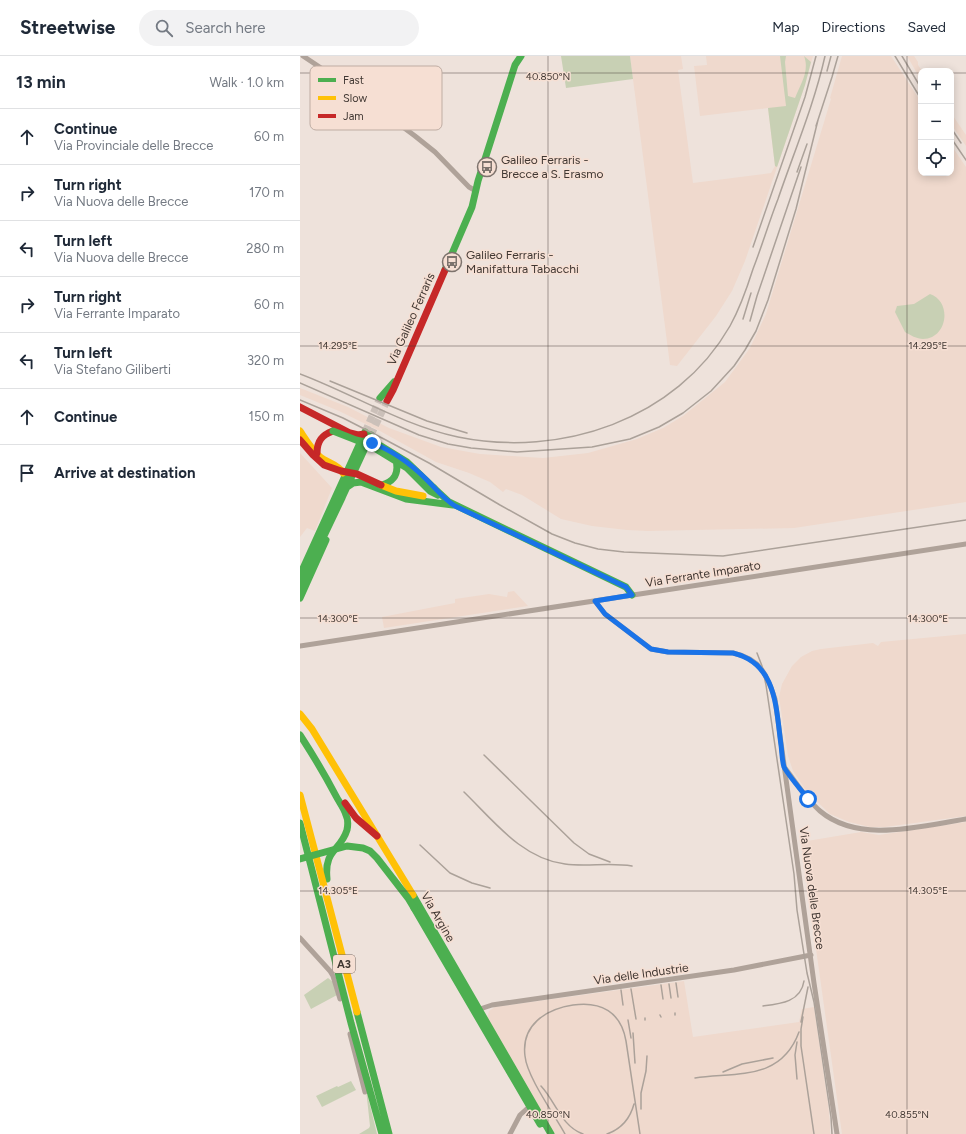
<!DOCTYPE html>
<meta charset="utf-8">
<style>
:root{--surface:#fff;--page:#f2f2f3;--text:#1f2937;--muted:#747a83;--line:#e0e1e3}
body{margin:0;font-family:Figtree,sans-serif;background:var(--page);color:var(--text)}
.controls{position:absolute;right:12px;top:12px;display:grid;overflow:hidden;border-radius:8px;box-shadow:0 2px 10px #0003}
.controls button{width:36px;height:36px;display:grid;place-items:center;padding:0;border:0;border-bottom:1px solid var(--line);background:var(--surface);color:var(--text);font:20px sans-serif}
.stop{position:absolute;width:12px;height:12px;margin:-9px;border:3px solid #1a73e8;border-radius:50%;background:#fff}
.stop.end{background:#1a73e8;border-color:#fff;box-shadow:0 1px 4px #0008}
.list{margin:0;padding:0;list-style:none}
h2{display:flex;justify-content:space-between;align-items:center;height:52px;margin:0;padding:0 16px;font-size:17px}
h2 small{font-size:13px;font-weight:400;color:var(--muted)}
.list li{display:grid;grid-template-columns:26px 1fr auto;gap:12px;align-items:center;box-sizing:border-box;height:56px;padding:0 16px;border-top:1px solid var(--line)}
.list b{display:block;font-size:15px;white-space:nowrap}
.list p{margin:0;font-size:13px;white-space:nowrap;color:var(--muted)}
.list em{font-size:13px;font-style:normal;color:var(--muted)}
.icon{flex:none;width:22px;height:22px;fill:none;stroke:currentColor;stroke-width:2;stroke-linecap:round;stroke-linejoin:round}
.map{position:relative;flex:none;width:666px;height:1078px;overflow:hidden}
header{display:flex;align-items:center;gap:24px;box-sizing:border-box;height:56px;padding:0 20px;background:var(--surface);border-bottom:1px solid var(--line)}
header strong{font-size:19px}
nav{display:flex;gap:22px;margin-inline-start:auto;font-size:14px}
.search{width:280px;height:36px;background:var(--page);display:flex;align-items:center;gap:10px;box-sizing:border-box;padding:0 14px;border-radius:22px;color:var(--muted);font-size:15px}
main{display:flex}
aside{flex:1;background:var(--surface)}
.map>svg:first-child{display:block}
</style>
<header>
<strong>Streetwise</strong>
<div class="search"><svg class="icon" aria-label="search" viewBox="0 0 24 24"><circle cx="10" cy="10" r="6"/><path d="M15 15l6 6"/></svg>Search here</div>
<nav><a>Map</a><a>Directions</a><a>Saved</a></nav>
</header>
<main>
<aside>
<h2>13 min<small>Walk · 1.0 km</small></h2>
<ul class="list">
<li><svg class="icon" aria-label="ahead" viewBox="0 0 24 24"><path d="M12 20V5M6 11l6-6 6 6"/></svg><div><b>Continue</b><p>Via Provinciale delle Brecce</p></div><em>60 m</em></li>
<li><svg class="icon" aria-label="right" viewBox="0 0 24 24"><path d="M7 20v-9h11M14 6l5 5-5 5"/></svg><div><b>Turn right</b><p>Via Nuova delle Brecce</p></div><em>170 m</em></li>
<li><svg class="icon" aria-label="left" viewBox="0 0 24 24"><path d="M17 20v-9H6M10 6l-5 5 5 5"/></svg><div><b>Turn left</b><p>Via Nuova delle Brecce</p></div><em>280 m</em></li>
<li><svg class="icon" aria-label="right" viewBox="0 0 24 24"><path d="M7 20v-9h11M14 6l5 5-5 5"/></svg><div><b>Turn right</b><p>Via Ferrante Imparato</p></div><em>60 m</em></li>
<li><svg class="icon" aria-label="left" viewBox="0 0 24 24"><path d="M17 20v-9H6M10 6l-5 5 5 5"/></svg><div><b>Turn left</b><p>Via Stefano Giliberti</p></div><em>320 m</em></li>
<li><svg class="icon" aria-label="ahead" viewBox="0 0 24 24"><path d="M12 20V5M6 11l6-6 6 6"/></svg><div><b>Continue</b></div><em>150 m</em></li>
<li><svg class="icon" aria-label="arrive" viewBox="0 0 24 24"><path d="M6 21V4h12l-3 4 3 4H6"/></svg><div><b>Arrive at destination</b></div></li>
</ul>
</aside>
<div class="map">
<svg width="666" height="1078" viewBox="0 0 666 1078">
<rect width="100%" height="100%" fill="#eee2db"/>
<!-- built -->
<path fill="#efd9cd" d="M330 0H381L383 13 378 14 393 127 471 117 475 110 468 52 400 60 394 10 407 9 406 0H513L505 29 445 205 432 235 416 260 377 310 370 309Z
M542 0H591L621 46V117H651V89L666 111V446L494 472 348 475 327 474 292 470 261 463 222 439 206 433 203 436 190 426 169 417 136 406 80 375 39 355 0 339V332L48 351 89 372 141 391 180 398 243 402 288 397 337 383 363 372 383 360 425 326 450 292 466 258 531 43 530 42Z
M607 0H614L618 6V9L622 15 621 24Z
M651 57 666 79V90L651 68Z
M0 397 32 432 15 475 7 472 0 481Z
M214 535 228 550 84 572 82 561 155 547V543L189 538 207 541 208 536Z
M666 578V760L585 771H570L549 766 530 758 507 736 493 715 488 700 479 641 482 628 492 610 501 601 512 595 521 593 573 587 578 590 581 586Z
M666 766V1078H542L501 786 561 776 579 779Z
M384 925 393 981 499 966 502 953 514 951 528 1047 530 1067V1078H255L187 963 189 955 195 951Z"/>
<!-- green -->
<path fill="#c8d0b4" d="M261 0H330L333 23 266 32Z
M480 0H486L485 6 488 40 495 42C500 29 510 15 504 0L511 6 505 29 477 111 475 110 468 52 486 50Z
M630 238C653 246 647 283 623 283 617 283 610 279 605 276L595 256 597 250 614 248Z
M28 922 33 926 37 939 11 953 4 939Z
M51 1025 56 1034 22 1051 16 1040 37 1030 38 1031Z
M66 1033 77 1078H59L69 1072 70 1070Z"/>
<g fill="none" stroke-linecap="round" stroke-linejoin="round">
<!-- secondary-tunnel -->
<path stroke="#cbc0b9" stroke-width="7" stroke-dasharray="7 3.5" stroke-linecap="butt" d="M65 376 80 342
M71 379 87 345"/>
<!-- street -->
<path stroke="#afa299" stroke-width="5" d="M3 0 45 28 115 80 135 96 169 131 176 135
M295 545 305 558 351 593 368 596 433 597C461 603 467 619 475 643L514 927 537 1078
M0 590 666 488
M485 712C496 726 506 743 520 755 559 788 620 770 666 763
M0 882 30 915 33 920 40 943
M177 954 192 949 434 914 511 899
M50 978 65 1036
M210 1078 220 1059 230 1050"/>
<!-- fast -->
<path stroke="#4caf50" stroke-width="7" d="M145 214 172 151 178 125 215 9 221 0
M80 342 94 326
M71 385 76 393 107 412 130 435 138 439
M82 429C95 425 99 417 96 404
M47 431 53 427 61 426 106 443 153 449
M134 432 149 446 326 531 332 539
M40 446 71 379
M0 519 65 376
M0 530 42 442
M0 542 26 484
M0 679C13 699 25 719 36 740 39 746 44 752 46 759 48 763 48 769 47 774 40 796 24 793 27 823
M0 767 51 967 82 1078
M113 839 251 1078
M114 852 240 1068
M57 956 89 1078"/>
<!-- slow -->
<path stroke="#ffc107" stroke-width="7" d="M0 375C6 384 12 394 20 401 27 407 38 408 43 417
M81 429 96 435 123 440
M0 658 12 673 113 839
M0 739 57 956"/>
<!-- jam -->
<path stroke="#c62828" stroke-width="7" d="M87 345 93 334 145 214
M0 351 50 377 58 379 64 378
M17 397C17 385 22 379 33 375
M45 747 56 762 77 780"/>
<!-- rail -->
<path stroke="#aba199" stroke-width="1.5" d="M595 0 621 43
M602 0 621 32
M527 15 531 0
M516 70 532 21 538 0
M651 72 661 87
M651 82 666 104
M497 116 507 88
M453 191 505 41 516 0
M443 263 451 237
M450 265 457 240 501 111
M0 318C53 338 102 369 158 381 261 402 376 364 430 270 440 252 447 232 453 213 462 190 469 166 478 143 494 96 514 49 525 0
M30 325 127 365 167 377
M0 327 119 379 148 388 171 392 217 396 292 391 330 383 359 371 383 357 411 335 434 310 445 294 456 275 468 244 496 153 518 64
M0 344 43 362 84 383 129 407 200 449 252 478 275 487 298 493 324 496 423 500 666 464
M457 597 462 610 466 629 494 818 497 854 507 917 514 946 531 1061 532 1078
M184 699 274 787 289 798 310 806
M164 736C193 764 222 803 265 808 287 811 310 806 332 810
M120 789 150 817 172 827 190 832
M376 927 378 941
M369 928 371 942
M361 929 363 943
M331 933 336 963
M321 934 323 949
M463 950C480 948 501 946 504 925
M375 957V959
M360 959 361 961
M503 961 501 973V990L514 1078
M345 962V964
M328 964 331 982
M501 966 508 931
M333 977 335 1007
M423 1016 442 1008 473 1002
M395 1022C437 1016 481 1025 499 976
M497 1023 495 999 497 986
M241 1030C256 1046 261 1070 283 1078
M341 1053V1037L346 1015 347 1000
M265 1078C254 1058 227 1021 225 1000 221 969 246 953 273 949 301 945 321 956 326 985L340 1078
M307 1078C321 1073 330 1063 334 1048"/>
<!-- fast-bridge -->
<path stroke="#4caf50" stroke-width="7" d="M33 375 56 384 81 390 107 406 134 432
M0 803 47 790 63 792 70 795 77 802 108 842 114 852"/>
<!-- jam-bridge -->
<path stroke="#c62828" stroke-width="7" d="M0 384 13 399 24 409 41 415 57 418 81 429"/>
</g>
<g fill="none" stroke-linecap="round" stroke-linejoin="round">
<!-- route -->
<path stroke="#1a73e8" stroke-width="5" d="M72 387C94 395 111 408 127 424 136 433 144 443 155 450L326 531 332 539 295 545 305 558 351 593 368 596 433 597C477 607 476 653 481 689 482 696 482 705 484 711 488 719 502 735 508 743"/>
</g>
<!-- ticks -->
<path fill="none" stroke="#403732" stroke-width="1" stroke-opacity="0.45" d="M248 0V1078M607 0V1078M0 17H621M651 17H666M0 290H666M0 562H666M0 835H666"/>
<!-- icons -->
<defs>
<symbol id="bus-ring" viewBox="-11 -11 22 22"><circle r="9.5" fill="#f6dfd3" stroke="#7d736d" stroke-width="1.5"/><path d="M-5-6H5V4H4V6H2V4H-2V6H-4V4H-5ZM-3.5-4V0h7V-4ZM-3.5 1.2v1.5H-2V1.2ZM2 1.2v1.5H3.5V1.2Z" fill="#7d736d"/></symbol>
</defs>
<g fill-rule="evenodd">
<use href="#bus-ring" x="176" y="100" width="22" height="22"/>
<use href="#bus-ring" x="141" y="195" width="22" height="22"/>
</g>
<g text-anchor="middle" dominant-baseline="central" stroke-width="3" stroke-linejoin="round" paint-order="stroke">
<!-- shield labels -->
<rect fill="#f6dfd3" stroke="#776962" stroke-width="1" x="33" y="899" width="22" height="18" rx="3"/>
<g font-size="11" font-weight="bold" fill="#403732">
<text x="44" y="908">A3</text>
</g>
<!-- poi labels -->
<g font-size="12" fill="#403732" stroke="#f6dfd3" text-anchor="start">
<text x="201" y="104">Galileo Ferraris -<tspan x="201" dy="14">Brecce a S. Erasmo</tspan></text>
<text x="166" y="199">Galileo Ferraris -<tspan x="166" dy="14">Manifattura Tabacchi</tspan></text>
</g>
<!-- street labels -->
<g font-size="12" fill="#403732" stroke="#f6dfd3">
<text transform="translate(111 263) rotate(-66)">Via Galileo Ferraris</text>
<text transform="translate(403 518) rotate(-9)">Via Ferrante Imparato</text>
<text transform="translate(512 832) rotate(82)">Via Nuova delle Brecce</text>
<text transform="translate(138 861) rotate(60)">Via Argine</text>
<text transform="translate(341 918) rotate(-8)">Via delle Industrie</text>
</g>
</g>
<!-- legend -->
<rect x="10" y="10" width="132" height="64" rx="6" fill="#f6dfd3" stroke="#bfada3" stroke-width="1"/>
<rect x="18" y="22" width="18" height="4" fill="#4caf50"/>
<rect x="18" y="40" width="18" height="4" fill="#ffc107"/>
<rect x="18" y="58" width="18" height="4" fill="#c62828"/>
<g font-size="11" fill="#403732">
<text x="43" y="28">Fast</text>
<text x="43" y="46">Slow</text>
<text x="43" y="64">Jam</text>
</g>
<g font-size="10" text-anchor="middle" fill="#403732" stroke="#f6dfd3" stroke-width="3" stroke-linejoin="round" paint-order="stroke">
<text x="248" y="24">40.850°N</text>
<text x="628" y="293">14.295°E</text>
<text x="38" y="293">14.295°E</text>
<text x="38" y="566">14.300°E</text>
<text x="628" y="566">14.300°E</text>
<text x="628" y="838">14.305°E</text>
<text x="38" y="838">14.305°E</text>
<text x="248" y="1062">40.850°N</text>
<text x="607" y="1062">40.855°N</text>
</g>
</svg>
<div class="controls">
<button>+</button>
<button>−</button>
<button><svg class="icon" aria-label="locate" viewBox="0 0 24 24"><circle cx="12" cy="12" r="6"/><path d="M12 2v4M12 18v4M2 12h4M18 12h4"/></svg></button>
</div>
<div class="stop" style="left:508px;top:743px"></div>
<div class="stop end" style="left:72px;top:387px"></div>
</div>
</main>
